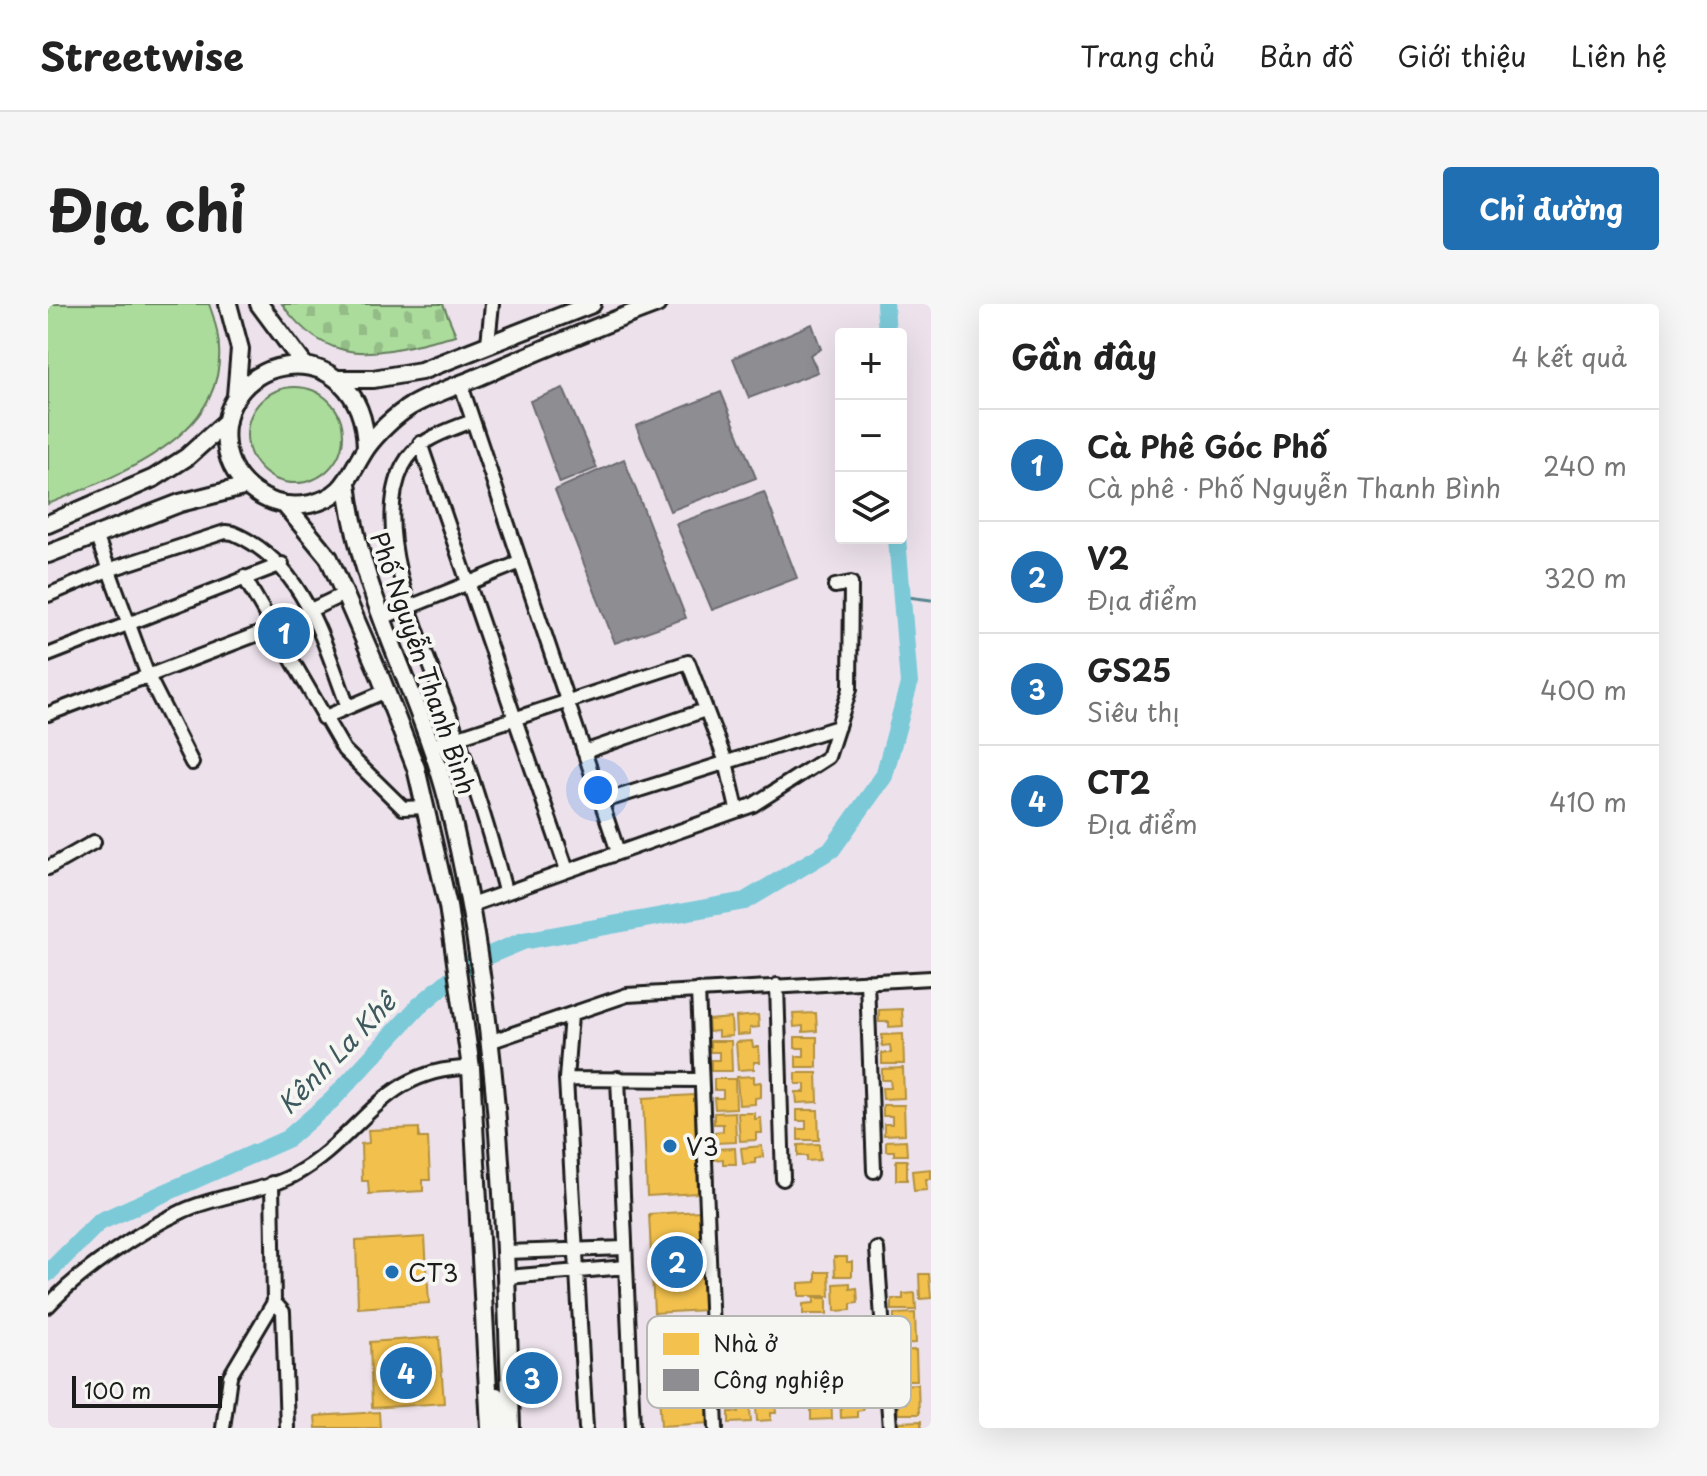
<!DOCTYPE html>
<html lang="vi">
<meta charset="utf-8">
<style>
:root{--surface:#fff;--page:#f6f6f6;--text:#222;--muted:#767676;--line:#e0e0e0;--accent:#1f6fb2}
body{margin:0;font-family:"Playpen Sans",sans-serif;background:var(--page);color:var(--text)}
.controls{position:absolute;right:24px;top:24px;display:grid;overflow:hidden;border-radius:8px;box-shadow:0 8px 32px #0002}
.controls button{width:72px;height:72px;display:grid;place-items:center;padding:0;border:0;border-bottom:2px solid var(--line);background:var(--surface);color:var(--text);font:40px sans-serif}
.scale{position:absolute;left:24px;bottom:20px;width:150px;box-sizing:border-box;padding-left:8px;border:4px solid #1c1c1c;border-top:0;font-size:22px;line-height:28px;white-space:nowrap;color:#1c1c1c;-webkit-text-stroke:6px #f6f6f2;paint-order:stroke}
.you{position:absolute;left:550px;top:486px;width:28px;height:28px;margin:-20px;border:6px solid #fff;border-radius:50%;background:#1a73e8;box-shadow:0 0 0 12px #1a73e833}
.badge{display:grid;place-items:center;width:52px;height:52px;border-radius:50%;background:var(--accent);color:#fff;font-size:26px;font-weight:700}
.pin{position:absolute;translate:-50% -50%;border:4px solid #fff;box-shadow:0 2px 8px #0006}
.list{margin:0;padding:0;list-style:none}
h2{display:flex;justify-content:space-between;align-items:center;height:104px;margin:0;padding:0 32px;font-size:34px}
h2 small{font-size:26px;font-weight:400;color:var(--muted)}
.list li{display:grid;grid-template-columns:52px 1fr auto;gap:24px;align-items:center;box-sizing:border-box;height:112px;padding:0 32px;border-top:2px solid var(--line)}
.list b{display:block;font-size:30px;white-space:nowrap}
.list p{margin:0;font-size:26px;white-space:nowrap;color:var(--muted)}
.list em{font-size:26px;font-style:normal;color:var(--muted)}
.icon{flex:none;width:44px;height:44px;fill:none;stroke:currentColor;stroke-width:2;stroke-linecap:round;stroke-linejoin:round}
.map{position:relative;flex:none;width:883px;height:1124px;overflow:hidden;border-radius:8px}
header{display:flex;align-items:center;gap:48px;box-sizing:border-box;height:112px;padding:0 40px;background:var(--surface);border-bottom:2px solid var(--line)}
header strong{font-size:38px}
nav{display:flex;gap:44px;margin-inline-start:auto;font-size:28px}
.intro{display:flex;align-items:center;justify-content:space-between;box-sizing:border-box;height:192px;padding:0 48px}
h1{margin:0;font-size:56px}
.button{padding:20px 36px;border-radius:8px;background:var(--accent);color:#fff;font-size:28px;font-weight:700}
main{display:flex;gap:48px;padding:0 48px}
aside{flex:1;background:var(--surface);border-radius:8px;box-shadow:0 8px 32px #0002}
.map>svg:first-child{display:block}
</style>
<header>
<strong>Streetwise</strong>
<nav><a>Trang chủ</a><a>Bản đồ</a><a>Giới thiệu</a><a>Liên hệ</a></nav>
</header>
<div class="intro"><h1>Địa chỉ</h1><a class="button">Chỉ đường</a></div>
<main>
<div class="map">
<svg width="883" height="1124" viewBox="0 0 883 1124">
<defs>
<pattern id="cemetery-stones" width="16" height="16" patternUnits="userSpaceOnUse" patternTransform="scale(2)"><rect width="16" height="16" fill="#abdc9c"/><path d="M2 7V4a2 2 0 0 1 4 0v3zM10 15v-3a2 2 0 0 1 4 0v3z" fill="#93bc86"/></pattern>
</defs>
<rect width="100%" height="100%" fill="#ede2ec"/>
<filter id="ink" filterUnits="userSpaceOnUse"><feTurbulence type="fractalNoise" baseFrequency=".0125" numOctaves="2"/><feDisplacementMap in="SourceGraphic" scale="16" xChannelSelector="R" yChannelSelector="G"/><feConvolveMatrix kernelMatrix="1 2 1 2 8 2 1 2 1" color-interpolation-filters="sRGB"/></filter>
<g filter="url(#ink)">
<!-- grass -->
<path fill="#abdc9c" stroke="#647c5c" stroke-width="2" d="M0 0H161C208 121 86 165 0 200Z
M199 131a48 48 0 1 1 96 0a48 48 0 1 1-96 0Z"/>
<!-- cemetery -->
<path fill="url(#cemetery-stones)" stroke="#647c5c" stroke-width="2" d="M234 0H395L408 31C336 48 284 70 234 0Z"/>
<!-- homes -->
<path fill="#f2c14e" stroke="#b2903f" stroke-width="2" d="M854 705 855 722 841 723V718H831V706Z
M768 709 769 727 755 728V722L746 723 745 710Z
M710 711 711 723 702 724V730L689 731 688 713Z
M683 714 684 732 670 733V727L661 728 660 716Z
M855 730 856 760H834V749H843L842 741 834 742V731Z
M747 733H769V763H748V752H756V744H747Z
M662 737H683L684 767H663V756H671V748H662Z
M704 737 705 743H711L712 758H706V765L690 766 688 738Z
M855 764 856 794 835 795 834 784H843L842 776H834V765Z
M748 769H769L770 798 749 799 748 788H757V780H748Z
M706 772V779L713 778V793L707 794V800L691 801 689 773Z
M666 775H687L688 804 667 805 666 794H675V786H666Z
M646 791 650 889 599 892 595 794Z
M835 801H856L857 830 836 831V820H844V812H835Z
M749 806H770L771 836H750V825H758V817H749Z
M687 808 688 838 667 839V828L675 827V820H666V809Z
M690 809H707V815L713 814 714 829H708V836L692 837Z
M371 824V834H380L382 876H375V887L321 890 320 877H314L313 840 321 839 320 826Z
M858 836 859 851H846V847H838V837Z
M771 840 772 856 759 857V852H750V841Z
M714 842 715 853 707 854V859L695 860 693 844Z
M687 844 688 860H675V855L666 856V845Z
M848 856H859V876H848Z
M883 865V875H878L879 886 866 887 864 867Z
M652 907 657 1006 606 1009 601 910Z
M377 933 381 999 310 1004 308 937Z
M786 953H799V958H804V972H787Z
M768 968H781L782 992H751V979L768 978Z
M871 970H881L883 994 872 995Z
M802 979V985L809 984 810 999 803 1000V1006L787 1007 786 980Z
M867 989 868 1006H844V995H855V990Z
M766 994H779V1010H755V1000L766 999Z
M867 1009 868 1039 847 1040V1029H855V1021H846V1010Z
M658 1020 664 1119 613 1122 607 1023Z
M391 1033 396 1099 324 1104 322 1038Z
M868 1046 869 1076H848V1065H856V1057L847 1058V1047Z
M870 1080 871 1110H850V1099H858V1092H849V1081Z
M783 1085 784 1115 763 1116V1105H771V1097H762V1086Z
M808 1086V1092L815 1091V1106L809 1107V1113L793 1114 792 1087Z
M721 1089 722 1096H727L728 1109H723V1116L709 1117 707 1090Z
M701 1090 703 1118 681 1119V1108H691L690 1100H680V1091Z
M331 1108 332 1124H268L267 1112Z
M873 1117V1124H852L851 1118Z"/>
<!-- industry -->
<path fill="#8d8d92" stroke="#6b6b6f" stroke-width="2" d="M764 20 773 45 762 51 770 68 701 94 685 54Z
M515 84 549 164 512 179 482 97Z
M673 88 708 174 622 207 588 122Z
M576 155 638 314 567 339 507 186Z
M716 188 749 274 664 306 628 220Z"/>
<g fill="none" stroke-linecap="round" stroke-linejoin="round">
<!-- stream -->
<path stroke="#55848d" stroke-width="3" d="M852 292 883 296"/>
<!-- river -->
<path stroke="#7bc9d8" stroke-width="18" d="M837 0 839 30
M0 969 51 918 239 835 284 796 371 702 422 659 475 637 697 597 784 545 836 472 861 380 849 234"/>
<defs>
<path id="minor" d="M440 39 444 0
M413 81 570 548
M424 117C397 128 369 135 355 162 318 236 387 364 411 436 428 486 444 536 457 587
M372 139 519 566
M48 231 100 372 144 459
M196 273 296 446 355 504 377 503
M0 291 60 266 177 228 185 229C256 259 275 337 300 403
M334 314 473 258
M0 351 234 260
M0 410 223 325 298 289
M275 414 338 387
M383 442 640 358 678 458 689 505
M536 448 657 406
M553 498 790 423
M0 564 46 538
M423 601 705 501 780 453 802 385 803 279 787 282
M819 677 826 867
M729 681 735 875
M650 686 668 1124
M523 711 518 775 538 1124
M444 737 579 691 883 674
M570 774 585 1124
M518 775 652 776
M224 879 226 998 235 1008 239 1124
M829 945 842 1124
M458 948 577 944
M459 973 578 963
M0 1002C31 968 93 926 135 907 169 891 212 889 246 871 314 834 333 763 423 764
M449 1090 450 1124
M175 1124 182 1072 226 998"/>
<path id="major" d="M180 0 192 45 188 92
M211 0 257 62
M290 75H325L373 67 544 0
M318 143C314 23 167 47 178 141 183 181 223 208 262 200 299 192 301 169 319 143 329 129 348 111 363 102 386 89 412 81 435 71 493 46 550 22 609 0
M299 179C311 290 371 387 399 494 451 701 457 912 463 1124
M237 201 281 254 332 372 368 464 400 602 423 764 442 1124
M0 220 106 174 139 153 179 117
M0 250 132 199 199 182"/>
</defs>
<!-- minor casing -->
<use href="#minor" stroke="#1c1c1c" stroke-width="18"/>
<!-- major casing -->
<use href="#major" stroke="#1c1c1c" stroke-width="22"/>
<!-- minor -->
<use href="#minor" stroke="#f6f6f2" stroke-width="12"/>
<!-- major -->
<use href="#major" stroke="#f6f6f2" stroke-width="16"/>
</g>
</g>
<!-- markers -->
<g fill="#1f6fb2" stroke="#f6f6f2" stroke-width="3">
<circle cx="622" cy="842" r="8"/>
<circle cx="344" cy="968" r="8"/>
</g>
<g text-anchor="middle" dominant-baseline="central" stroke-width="8" stroke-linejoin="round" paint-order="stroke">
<!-- street labels -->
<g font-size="24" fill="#1c1c1c" stroke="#f6f6f2">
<text transform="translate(376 359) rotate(71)">Phố Nguyễn Thanh Bình</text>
</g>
<!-- poi labels -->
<g font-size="24" fill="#1c1c1c" stroke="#f6f6f2" text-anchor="start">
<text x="638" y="842">V3</text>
<text x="360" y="968">CT3</text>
</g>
<!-- water labels -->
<g font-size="26" font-style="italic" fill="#3d595e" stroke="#f6f6f2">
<text transform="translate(288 749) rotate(-46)">Kênh La Khê</text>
</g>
</g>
<!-- legend -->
<rect x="599" y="1012" width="264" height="92" rx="12" fill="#f6f6f2" stroke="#b5b5b2" stroke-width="2"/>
<rect x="615" y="1029" width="36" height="22" fill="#f2c14e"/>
<rect x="615" y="1065" width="36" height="22" fill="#8d8d92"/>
<g font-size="22" fill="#1c1c1c">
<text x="665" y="1048">Nhà ở</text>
<text x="665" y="1084">Công nghiệp</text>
</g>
</svg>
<div class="controls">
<button>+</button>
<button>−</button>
<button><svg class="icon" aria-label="layers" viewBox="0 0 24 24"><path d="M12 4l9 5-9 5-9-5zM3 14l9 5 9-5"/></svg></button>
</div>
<div class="scale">100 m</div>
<div class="you"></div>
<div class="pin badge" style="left:236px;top:329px">1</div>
<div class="pin badge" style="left:629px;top:958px">2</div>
<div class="pin badge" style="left:484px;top:1074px">3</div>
<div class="pin badge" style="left:358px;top:1069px">4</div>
</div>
<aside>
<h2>Gần đây<small>4 kết quả</small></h2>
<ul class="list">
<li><span class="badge">1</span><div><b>Cà Phê Góc Phố</b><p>Cà phê · Phố Nguyễn Thanh Bình</p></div><em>240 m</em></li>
<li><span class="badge">2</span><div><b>V2</b><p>Địa điểm</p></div><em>320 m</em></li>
<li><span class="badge">3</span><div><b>GS25</b><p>Siêu thị</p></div><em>400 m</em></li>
<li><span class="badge">4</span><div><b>CT2</b><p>Địa điểm</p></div><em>410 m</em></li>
</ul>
</aside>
</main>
